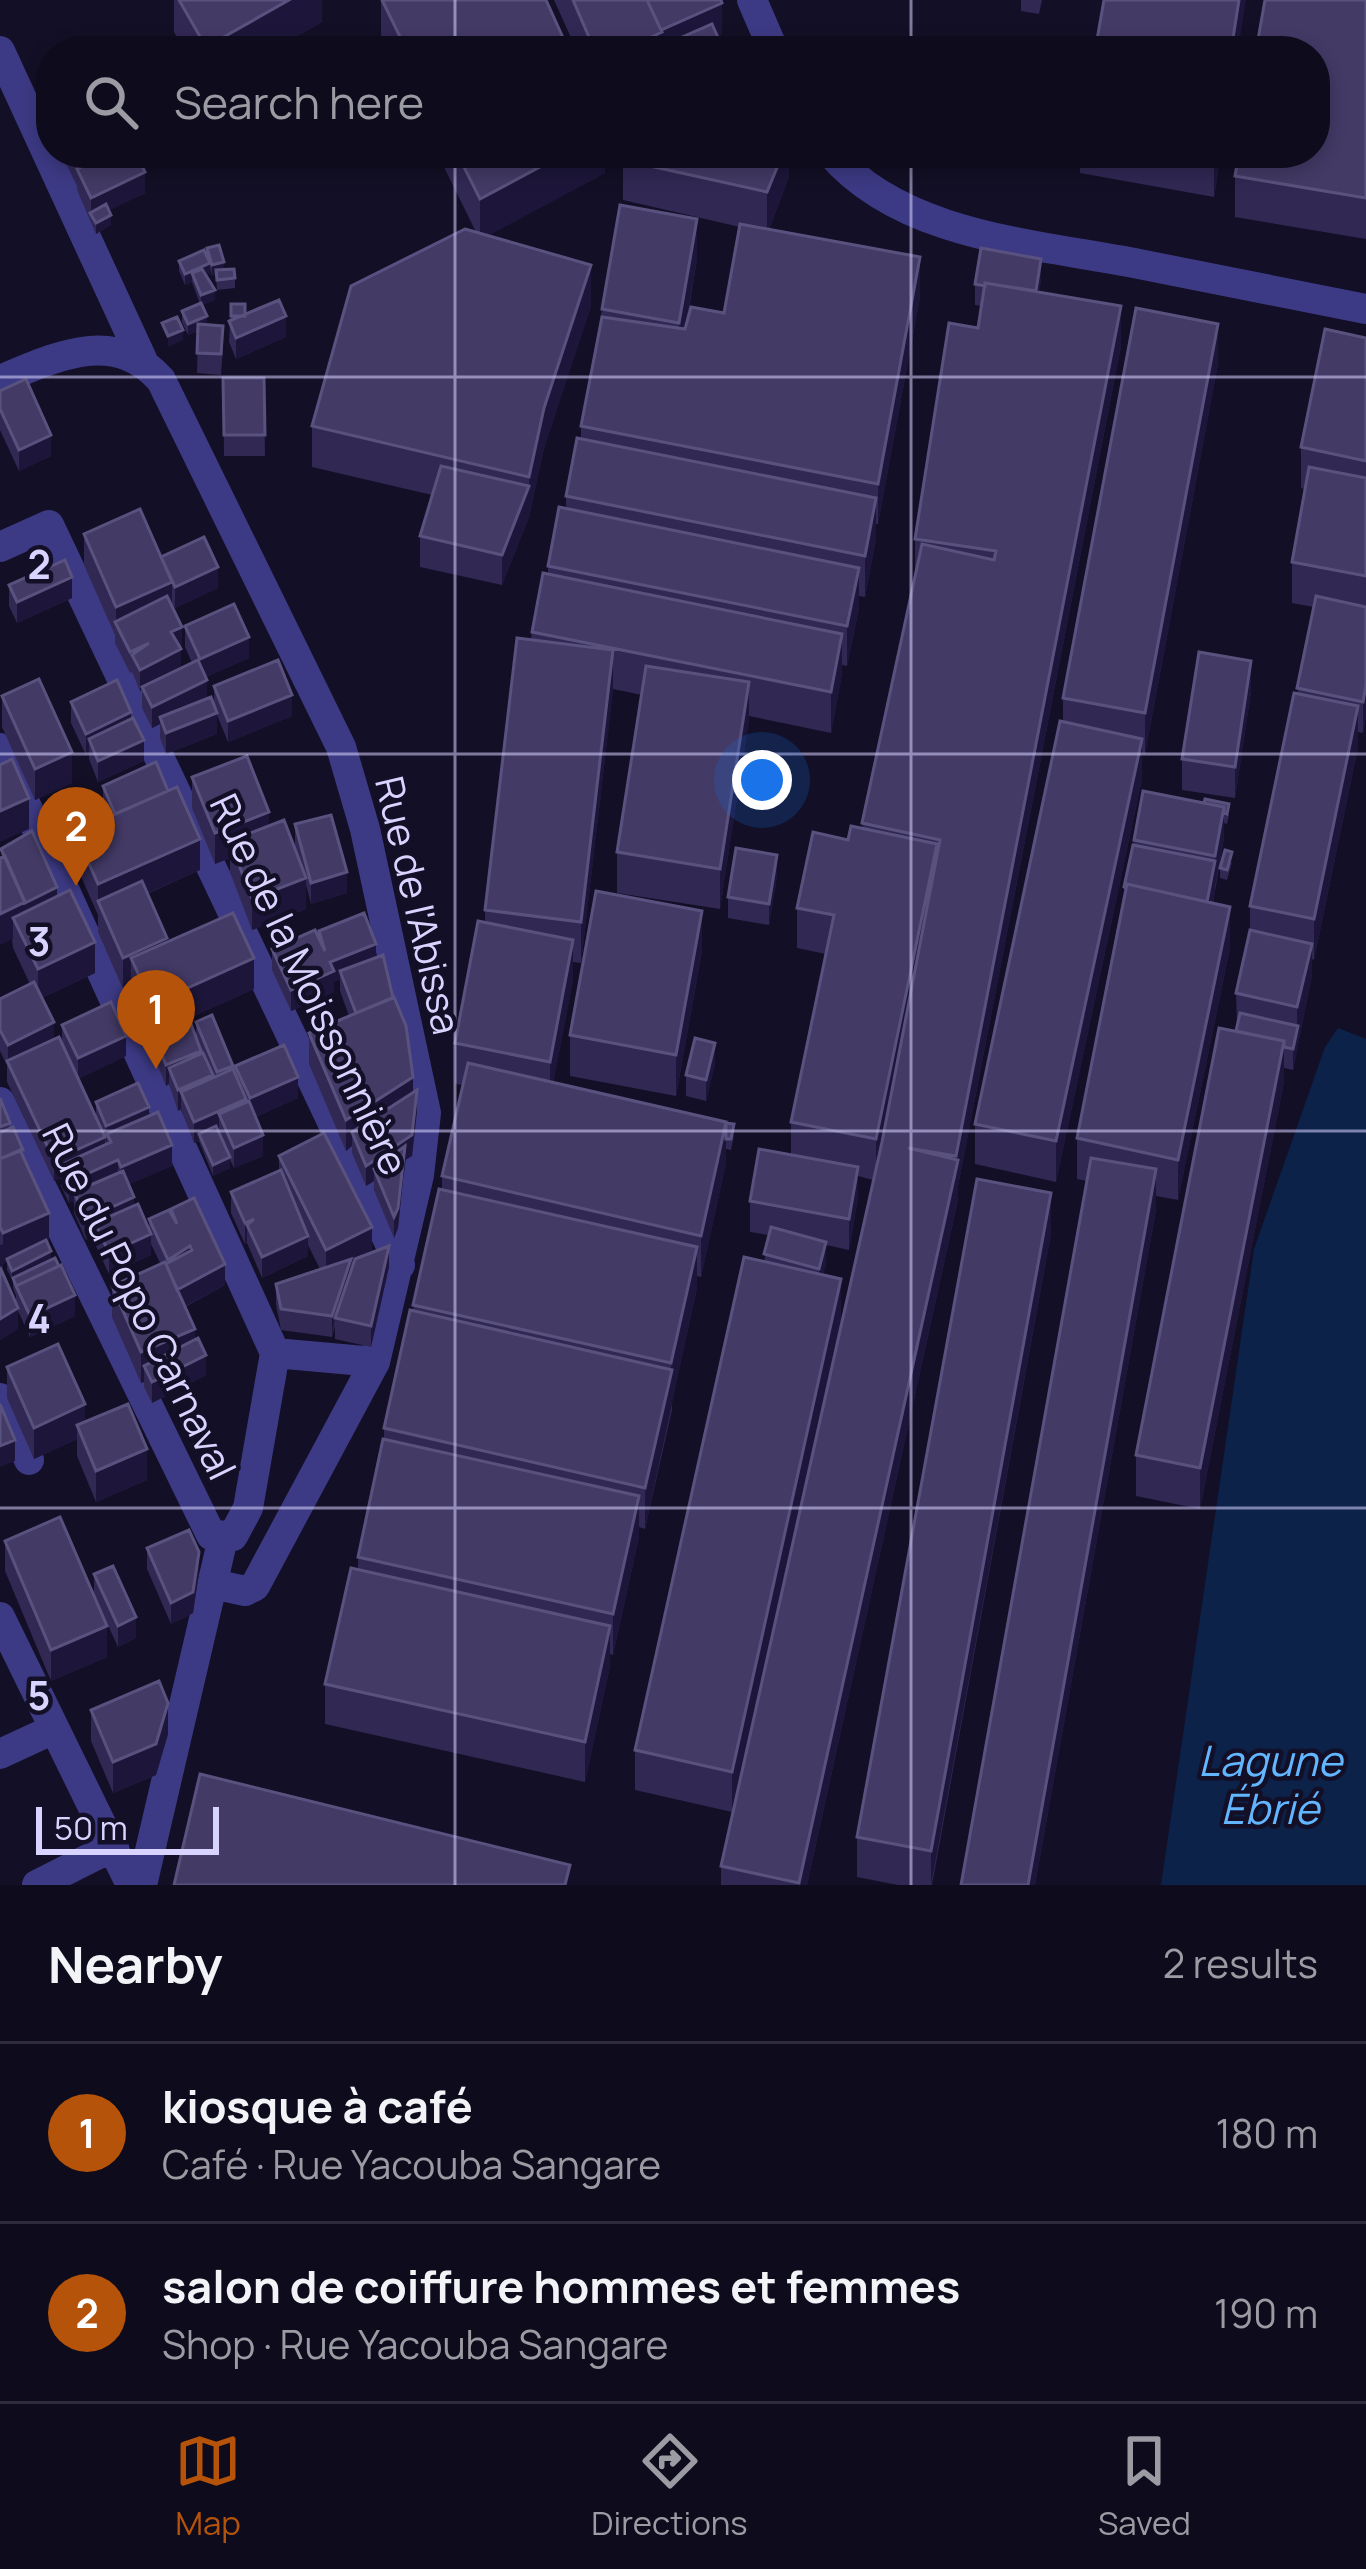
<!DOCTYPE html>
<meta charset="utf-8">
<style>
:root{--surface:#0e0b1c;--page:#1c1929;--text:#f1f3f6;--muted:#9b9ba3;--line:#2e2b3b;--accent:#b45309}
body{margin:0;font-family:Manrope,sans-serif;background:var(--page);color:var(--text)}
.scale{position:absolute;left:36px;bottom:30px;width:183px;box-sizing:border-box;padding-left:12px;border:6px solid #d9d4ff;border-top:0;font-size:33px;line-height:42px;white-space:nowrap;color:#d9d4ff;-webkit-text-stroke:9px #130f26;paint-order:stroke}
.you{position:absolute;left:762px;top:780px;width:42px;height:42px;margin:-30px;border:9px solid #fff;border-radius:50%;background:#1a73e8;box-shadow:0 0 0 18px #1a73e833}
.badge{display:grid;place-items:center;width:78px;height:78px;border-radius:50%;background:var(--accent);color:#fff;font-size:39px;font-weight:700}
.pin{position:absolute;translate:-50% -99px;filter:drop-shadow(0 3px 6px #0008)}
.pin::after{content:'';position:absolute;top:63px;width:42px;height:36px;background:inherit;clip-path:polygon(0 0,100% 0,50% 100%)}
.list{margin:0;padding:0;list-style:none}
h2{display:flex;justify-content:space-between;align-items:center;height:156px;margin:0;padding:0 48px;font-size:51px}
h2 small{font-size:39px;font-weight:400;color:var(--muted)}
.list li{display:grid;grid-template-columns:78px 1fr auto;gap:36px;align-items:center;box-sizing:border-box;height:180px;padding:0 48px;border-top:3px solid var(--line)}
.list b{display:block;font-size:45px;white-space:nowrap}
.list p{margin:0;font-size:39px;white-space:nowrap;color:var(--muted)}
.list em{font-size:39px;font-style:normal;color:var(--muted)}
.icon{flex:none;width:66px;height:66px;fill:none;stroke:currentColor;stroke-width:2;stroke-linecap:round;stroke-linejoin:round}
.map{position:relative;flex:none;width:1366px;height:1885px;overflow:hidden}
.search{position:absolute;background:var(--surface);box-shadow:0 6px 18px #0003;left:36px;right:36px;top:36px;height:132px;display:flex;align-items:center;gap:30px;box-sizing:border-box;padding:0 42px;border-radius:48px;color:var(--muted);font-size:45px}
.sheet{height:516px;background:var(--surface)}
nav{display:flex;justify-content:space-around;align-items:center;box-sizing:border-box;height:168px;border-top:3px solid var(--line);background:var(--surface);font-size:33px;color:var(--muted)}
nav a{display:grid;justify-items:center;gap:6px}
nav .on{color:var(--accent)}
.map>svg:first-child{display:block}
</style>
<div class="map">
<svg width="1366" height="1885" viewBox="0 0 1366 1885">
<rect width="100%" height="100%" fill="#130f26"/>
<!-- water -->
<path fill="#0c2248" d="M1338 1028 1366 1039V1885H1161L1254 1249 1325 1047Z"/>
<g fill="none" stroke-linecap="round" stroke-linejoin="round">
<!-- minor -->
<path stroke="#3d3a85" stroke-width="30" d="M752 0 774 51
M0 51 142 359
M831 153C902 237 1038 244 1139 264 1214 279 1290 294 1366 309
M0 380C56 357 114 327 161 380L341 747 365 829 426 1113 419 1175 375 1362 255 1586 245 1591 213 1584
M0 547 49 525 400 1265
M0 748 275 1353 248 1508 233 1536 211 1535 0 1102
M275 1353 375 1362
M0 1398 29 1460
M0 1617 131 1885
M0 1754 54 1729
M37 1885 114 1846
M142 1885 223 1538"/>
</g>
<!-- wall -->
<path fill="#312854" fill-rule="evenodd" d="M174 0H322V22L271 51H185L174 32Z
M381 0H546L569 51H387L381 38Z
M554 0H721L722 34 717 37 724 51H577Z
M1021 0H1042L1039 14 1021 11Z
M1366 0V239L1235 217V176Z
M61 153H136L145 193 109 210 111 225 96 234 77 190V186Z
M437 153H605V173L487 236 591 306 544 448 529 517 502 585 420 567V536L432 495 312 467V426L476 232Z
M789 153V177L769 229 920 297 878 524H876V539L865 597 859 596V608L847 666 842 665V674L831 733 749 716 720 909 617 893V852L642 695 613 689 581 963 573 962V980L553 1083 734 1135 731 1150 726 1149V1163L701 1277 697 1276V1288L672 1402V1410L645 1529 639 1527V1537L613 1655 610 1654V1666L585 1782 325 1724V1684L358 1569V1557L384 1439V1428L442 1190V1176L463 1085 455 1084V1043L485 922V910L532 632 548 574V566L566 509V496L581 438V426L602 309 697 259 686 327 724 313 740 227 623 200V160Z
M1080 153H1221L1214 197 1080 173Z
M207 248 224 269 235 278V288L217 290 216 274 212 276 210 268V273L206 275 215 300 202 305 207 325 223 347 221 375 197 373 198 331 188 335 182 322V311L200 304 192 282 185 285 179 271V261L207 256Z
M1041 280 1039 292 1121 346 958 1186V1200L807 1885H721V1866L873 1180 858 1176V1198L849 1250 826 1245V1263L823 1275 841 1319 732 1812 635 1790V1750L764 1262 769 1235 750 1232V1201L791 1155V1122L826 954 797 948V908L848 840 862 828 915 577V539L978 328 982 306 975 305V284Z
M231 304 245 314 286 337 236 359 229 342Z
M1366 338V716L1363 733 1358 732V747L1314 960 1312 959V975L1293 1070 1284 1068V1082L1200 1509 1136 1496V1455L1237 1024 1236 993 1250 930V906L1297 694 1314 607 1292 603V562L1305 489 1301 488V447Z
M1218 364 1145 754 1142 753V779L1056 1182 975 1164V1124L1063 722V698Z
M223 378H264L265 456H224Z
M0 391 51 456 19 471 0 430Z
M84 534 161 557 218 588 175 608 172 603 182 648 180 649 181 668 192 663 185 647V626L249 658 206 677 207 698 214 705V686L292 716 228 742 217 715V734L166 754 160 738V724L152 728 142 708V690L140 691 132 672 130 673 115 643V635L84 565Z
M9 585 72 598 17 623 9 606Z
M1251 692 1235 798 1182 790V759Z
M2 696 72 783 35 800 2 727Z
M71 702 131 719 144 761 98 782 89 759V753L86 755 71 723Z
M192 777 269 826 298 857 295 845V824L347 893 311 904 306 885V909L252 930 230 872V858L215 864 192 808Z
M103 786 200 870 147 894 167 943 254 989 152 1035 131 989V985L123 989 98 932V915L75 863V832L108 817 103 807Z
M1143 791 1229 815 1227 824 1224 823V838L1213 903 1230 948 1178 1200 1156 1196V1210L1035 1885H961L1087 1181 1077 1179V1138Z
M1 849 57 896 95 973 42 998 54 1040 62 1044V1025L126 1056 78 1079 96 1117V1102L149 1116 172 1166 129 1184 134 1206 149 1229V1219L171 1214V1209L225 1285 185 1307 206 1375 152 1403 144 1387V1382L141 1383 112 1317V1286L161 1265 151 1244V1255L109 1274 95 1244V1236L86 1240 74 1213V1201L69 1203 61 1186V1178L54 1181 7 1082V1065L0 1051V999L30 984 13 948Z
M1232 862 1227 880 1220 878V868Z
M777 876 769 925 728 918V897Z
M319 931 376 957 413 1093 417 1111 412 1156 405 1160 398 1228 394 1238 374 1190V1181L366 1186 352 1153V1146L346 1151 309 1064V1033L349 1016 340 991V979L334 982V992L291 1011 272 970V949L319 939Z
M702 951 676 1096 570 1076V1035Z
M196 1022 235 1075V1066L298 1098 255 1117 263 1156 234 1168 230 1160V1168L213 1176 199 1141 194 1143 181 1109 178 1111 169 1084 166 1086 155 1059V1038L196 1036Z
M715 1064 706 1101 686 1096V1075Z
M0 1098 10 1129 23 1155 49 1244 51 1260 75 1316 30 1337 18 1311V1329L0 1340ZM7 1262V1270L13 1281V1288L16 1296V1304L3 1274V1263Z
M279 1156 372 1253 389 1267 371 1347 335 1339V1326L332 1337 281 1330 276 1305V1284L320 1269 308 1245V1256L262 1278 247 1243 245 1244 231 1213V1192L279 1170Z
M1051 1234 932 1885H898L857 1877V1837Z
M7 1367 85 1422 147 1480 96 1502 77 1456V1439L34 1459 7 1398Z
M5 1541 107 1657 51 1681 5 1571Z
M147 1548 199 1573 193 1613 171 1624 147 1569Z
M94 1574 136 1638 118 1647 94 1595Z
M91 1710 168 1734 156 1775 113 1793 91 1741Z"/>
<!-- shaded-wall -->
<path fill="#1d163a" d="M289 0H322V22L271 51H206V47Z
M1239 0H1246L1238 51H1231Z
M722 3V34L684 51 671 42V51H621L660 30Z
M104 153H129L77 169V186V165Z
M566 153H605V173L480 240V199Z
M783 153H789V177L767 233V192Z
M1214 153H1221L1214 197Z
M145 172V193L93 218 91 214V198Z
M111 215V225L96 234V223Z
M697 219V259L679 363V323Z
M920 257V297L878 524V484Z
M1041 259V280L1035 316V295Z
M224 262V272L212 276V265Z
M210 263V273L195 280 192 273V282L185 285V274Z
M591 265V306L544 448 529 517 502 585V555L529 486V477L544 408Z
M215 290V300L201 306V295Z
M1121 306V346L958 1186V1200L807 1885H799L956 1169V1156Z
M207 316V327L188 335V324Z
M286 316V337L236 359V338Z
M1218 324V364L1145 754V713Z
M183 330V340L168 347V336Z
M51 435V456L19 471V450Z
M876 498V539L865 597V556Z
M218 567V588L175 608V587Z
M859 568V608L847 666V626Z
M72 577V598L17 623V602Z
M172 582V613L116 625V607Z
M182 627V648L171 653V632Z
M842 634V674L831 733V692Z
M249 637V658L200 680V659Z
M181 649V670L140 691V670Z
M613 650V691L581 963V922Z
M1251 661V692L1235 798V767Z
M207 680V700L160 717V724L152 728V707Z
M749 682V723L720 909V869Z
M1366 685V716L1363 733V702Z
M292 695V716L228 742V721Z
M1358 706V747L1314 960V919Z
M131 712V733L89 739V753L86 755V734Z
M217 713V734L166 754V733Z
M1142 739V779L1056 1182V1141Z
M144 740V761L98 782V761Z
M72 752V783L35 800V769Z
M29 798V829L0 842V811Z
M1224 807V838L1215 887V856Z
M269 812V843L230 841V858L215 864V833Z
M200 839V870L103 913 98 901V915V884Z
M937 844V884L876 1180V1139Z
M777 855V876L769 925V904Z
M1215 861V892L1207 935V904Z
M347 872V893L311 904V883Z
M306 878V909L252 930V899Z
M57 887V907L25 924V903Z
M25 902V933L13 918V939L0 945V914Z
M1230 907V948L1178 1200V1160Z
M702 911V951L676 1096V1055Z
M167 938V969L131 958V985L123 989V958Z
M573 940V980L550 1102V1062Z
M95 942V973L38 1000V969Z
M376 944V965L340 971V979L334 982V992L291 1011V990L330 962Z
M1312 944V975L1293 1070V1049L1297 1028V1007Z
M254 958V989L152 1035V1004Z
M54 1022V1043L8 1062V1045Z
M126 1036V1056L78 1079V1058Z
M1284 1041V1082L1200 1509V1468Z
M715 1043V1064L706 1101V1080Z
M201 1051V1071L169 1068V1084L166 1086V1065Z
M213 1075V1095L181 1092V1109L178 1111V1090Z
M298 1077V1098L250 1119V1098Z
M413 1077V1108L352 1132V1146L346 1151V1120Z
M417 1090V1111L412 1156 405 1160 398 1228 394 1238V1217L374 1169V1181L366 1186V1166Z
M246 1099V1120L219 1114V1132L199 1134V1141L194 1143V1122Z
M149 1107V1128L107 1134 106 1147V1126Z
M726 1122V1163L701 1277V1236Z
M263 1135V1156L234 1168V1148Z
M105 1137V1158L61 1165V1178L54 1181V1160Z
M172 1145V1166L121 1188V1167Z
M230 1157V1168L213 1176V1165Z
M118 1160V1181L74 1192V1201L69 1203V1182Z
M858 1167V1198L849 1250V1219Z
M1156 1169V1210L1035 1885H1028Z
M1051 1193V1234L931 1885V1851Z
M134 1197V1218L95 1223V1236L86 1240V1219Z
M49 1213V1244L3 1264V1233Z
M254 1219 247 1225V1243L245 1244V1223Z
M372 1227V1258L351 1269V1280L335 1318 332 1337V1316L326 1281V1250Z
M151 1234V1255L109 1274V1253Z
M308 1236V1256L262 1278V1257Z
M826 1242V1263L819 1289V1269Z
M3 1244V1274L0 1276V1245Z
M190 1246V1267L168 1275V1260Z
M389 1246V1267L371 1347V1326Z
M697 1247V1288L645 1529V1488Z
M51 1251V1262L12 1281V1271Z
M225 1264V1285L176 1311V1290Z
M841 1279V1319L732 1812V1772Z
M75 1295V1316L30 1337V1316Z
M18 1308V1329L0 1340V1319Z
M195 1329V1360L144 1366V1382L141 1383V1352Z
M206 1355V1375L152 1403V1382Z
M85 1404V1435L77 1425V1439L34 1459V1428Z
M15 1440V1461L0 1467V1446Z
M147 1449V1480L96 1502V1471Z
M639 1496V1537L613 1655V1614Z
M199 1552V1573L193 1613 171 1624V1603Z
M136 1617V1638L118 1647V1626Z
M107 1626V1657L51 1681V1650Z
M610 1626V1666L585 1782V1742Z
M168 1703V1734L156 1775 113 1793V1762Z"/>
<!-- building -->
<path fill="#433a66" stroke="#5a527e" stroke-width="3" d="M179 0H289L206 47Z
M382 0H546L569 51H407Z
M573 0H647L662 32 621 51H595Z
M647 0H721L722 3 661 30Z
M1104 0H1239L1231 51H1095Z
M1265 0H1366V198L1235 176 1239 153H1315V51H1256Z
M712 24 724 51H675L671 42Z
M71 153H104L77 165Z
M112 153H136L145 172 91 198 77 169Z
M457 153H566L480 199Z
M635 153H783L767 192 623 160Z
M106 204 111 215 96 223 90 213Z
M620 205 697 219 679 323 602 309Z
M740 224 920 257 878 484 581 426 602 317 685 329 691 307 724 313Z
M465 229 591 265 544 408 529 477 312 426 351 286Z
M219 245 224 262 212 265 207 248Z
M981 248 1041 259 1036 291 985 283V286L975 284Z
M204 250 210 263 185 274 179 261Z
M202 269 215 290 201 295 192 273Z
M234 269 235 278 217 280 216 270Z
M985 283 1121 306 956 1156 908 1148 958 1160 799 1883 721 1866 882 1142 940 840 862 823 922 544 994 560 996 551 915 539 949 323 978 328Z
M279 300 286 316 236 338 229 321Z
M201 303 207 316 188 324 182 311Z
M231 304H245V316H231Z
M1136 308 1218 324 1145 713 1063 698Z
M177 317 183 330 168 336 162 323Z
M198 324 223 326 221 354 197 353Z
M1325 329 1366 338V461L1301 447Z
M223 378H264L265 435H224Z
M26 379 51 435 19 450 0 409V391Z
M577 438 876 498 865 556 566 496Z
M441 466 529 486 502 555 420 536Z
M1309 467 1366 478V576L1292 562Z
M559 507 859 568 847 626 548 566Z
M140 509 172 582 116 607 84 534Z
M204 537 218 567 175 587 161 557Z
M65 560 72 577 17 602 9 585Z
M543 573 842 634 831 692 532 632Z
M167 596 182 627 171 632 181 649 140 670 132 655 149 643 130 652 115 622Z
M1316 596 1366 607V685L1363 702 1297 688Z
M234 604 249 637 200 659 185 626Z
M517 638 613 650 581 922 485 910Z
M1199 652 1251 661 1235 767 1182 759Z
M198 660 207 680 152 707 142 687Z
M278 660 292 695 228 721 214 686Z
M646 666 749 682 720 869 617 852Z
M39 679 72 752 35 769 2 696Z
M117 680 131 712 86 734 71 702Z
M1294 693 1358 706 1314 919 1250 906Z
M211 697 217 713 166 733 160 717Z
M133 718 144 740 98 761 89 739Z
M1060 721 1142 739 1056 1141 975 1124Z
M247 756 269 812 215 833 192 777Z
M12 759 29 798 0 811V765Z
M156 762 168 791 115 814 103 786Z
M177 787 200 839 98 884 75 832Z
M1143 791 1224 807 1215 856 1134 840Z
M1205 799 1229 804 1227 814 1224 813V807L1204 803Z
M331 815 347 872 311 883 295 824Z
M284 820 306 878 252 899 230 841Z
M851 826 937 844 876 1139 791 1122 834 915 797 908 813 832 848 840Z
M32 831 57 887 25 903 1 849Z
M1133 845 1215 861 1207 902 1127 884 1126 888 1124 887Z
M736 848 777 855 769 904 728 897Z
M1225 850 1232 852 1227 870 1220 868Z
M5 856 25 902 0 914V858Z
M142 881 167 938 123 958 98 901Z
M1127 884 1230 907 1178 1160 1077 1138Z
M70 890 95 942 38 969 13 918Z
M596 891 702 911 676 1055 570 1035Z
M233 913 254 958 152 1004 131 958Z
M364 913 376 944 330 962 334 971 291 990 272 949 315 930 325 951 319 931Z
M478 921 573 940 550 1062 455 1043Z
M1250 930 1312 944 1297 1007 1236 993Z
M383 955 393 998 356 1013 340 971Z
M34 982 54 1022 8 1045 0 1030V999Z
M394 997 406 1026 413 1077 346 1120 309 1033Z
M111 1002 126 1036 78 1058 62 1025Z
M1240 1013 1298 1026 1293 1049 1284 1047V1041L1236 1031Z
M212 1015 233 1066 217 1072 196 1022Z
M191 1024 201 1051 166 1065 155 1038Z
M1219 1028 1284 1041 1200 1468 1136 1455Z
M59 1037 105 1137 54 1160 7 1061Z
M695 1038 715 1043 706 1080 686 1075Z
M284 1045 298 1077 250 1098 235 1066Z
M203 1053 213 1075 178 1090 169 1068Z
M468 1063 726 1122 701 1236 442 1176Z
M233 1069 246 1099 194 1122 181 1092Z
M138 1083 149 1107 106 1126 96 1102Z
M417 1090 412 1135 366 1166 352 1132Z
M0 1098 10 1123 0 1127Z
M249 1101 263 1135 234 1148 219 1114Z
M158 1112 172 1145 121 1167 118 1160 69 1182 61 1165 111 1142 107 1134Z
M726 1123 734 1124 731 1139H726Z
M216 1126 230 1157 213 1165 199 1134Z
M13 1127 23 1150 0 1159V1133Z
M324 1133 372 1227 326 1250 279 1156Z
M405 1146 398 1208 394 1217 374 1169Z
M759 1149 858 1167 849 1219 750 1201Z
M20 1150 49 1213 3 1233 0 1227V1159Z
M1091 1158 1156 1169 1028 1885H961Z
M281 1170 308 1236 262 1257 247 1225 254 1219 245 1223 231 1192Z
M123 1171 134 1197 86 1219 74 1192Z
M977 1179 1051 1193 931 1851 857 1837Z
M439 1189 697 1247 671 1363 413 1305Z
M194 1198 225 1264 177 1290 166 1264 192 1250 190 1246 168 1260 149 1219 169 1210 177 1224 171 1209Z
M138 1204 151 1234 109 1253 95 1223Z
M771 1227 826 1242 819 1269 764 1254Z
M46 1240 51 1251 12 1271 7 1259Z
M389 1246 371 1326 335 1318 355 1259Z
M744 1257 841 1279 732 1772 635 1750Z
M55 1258 59 1266 16 1286 13 1278Z
M351 1259 332 1316 281 1309 276 1284Z
M165 1262 195 1329 141 1352 112 1286Z
M61 1265 75 1295 30 1316 16 1286Z
M0 1267 18 1308 0 1319Z
M410 1310 672 1370 645 1488 384 1428Z
M198 1338 206 1355 152 1382 144 1366Z
M58 1344 85 1404 34 1428 7 1367Z
M0 1404 15 1440 0 1446Z
M128 1404 147 1449 96 1471 77 1425Z
M383 1439 639 1496 613 1614 358 1557Z
M60 1517 107 1626 51 1650 5 1541Z
M189 1530 199 1552 193 1592 171 1603 147 1548Z
M113 1566 136 1617 118 1626 94 1574Z
M351 1568 610 1626 585 1742 325 1684Z
M159 1681 168 1703 156 1744 113 1762 91 1710Z
M200 1774 570 1865 565 1885H174Z"/>
<!-- grid -->
<path fill="none" stroke="#d9d4ff" stroke-width="3" stroke-opacity="0.55" d="M455 0V51M911 0V51M455 153V1885M911 153V1885M0 377H1366M0 754H1366M0 1131H1366M0 1508H1366"/>
<g text-anchor="middle" dominant-baseline="central" stroke-width="9" stroke-linejoin="round" paint-order="stroke">
<!-- street labels -->
<g font-size="39" fill="#d9d4ff" stroke="#130f26">
<text transform="translate(419 905) rotate(77)">Rue de l'Abissa</text>
<text transform="translate(310 984) rotate(65)">Rue de la Moissonnière</text>
<text transform="translate(140 1301) rotate(64)">Rue du Popo Carnaval</text>
</g>
<!-- water labels -->
<g font-size="42" font-style="italic" fill="#62b6ff" stroke="#130f26">
<text x="1270" y="1760">Lagune<tspan x="1270" dy="48">Ébrié</tspan></text>
</g>
</g>
<g font-size="39" text-anchor="middle" font-weight="bold" fill="#d9d4ff" stroke="#130f26" stroke-width="9" stroke-linejoin="round" paint-order="stroke">
<text x="39" y="579">2</text>
<text x="39" y="956">3</text>
<text x="39" y="1333">4</text>
<text x="39" y="1710">5</text>
</g>
</svg>
<div class="scale">50 m</div>
<div class="you"></div>
<div class="pin badge" style="left:156px;top:1069px">1</div>
<div class="pin badge" style="left:76px;top:886px">2</div>
<div class="search"><svg class="icon" aria-label="search" viewBox="0 0 24 24"><circle cx="10" cy="10" r="6"/><path d="M15 15l6 6"/></svg>Search here</div>
</div>
<section class="sheet">
<h2>Nearby<small>2 results</small></h2>
<ul class="list">
<li><span class="badge">1</span><div><b>kiosque à café</b><p>Café · Rue Yacouba Sangare</p></div><em>180 m</em></li>
<li><span class="badge">2</span><div><b>salon de coiffure hommes et femmes</b><p>Shop · Rue Yacouba Sangare</p></div><em>190 m</em></li>
</ul>
</section>
<nav>
<a class="on"><svg class="icon" aria-label="map" viewBox="0 0 24 24"><path d="M3 6l6-2 6 2 6-2v14l-6 2-6-2-6 2zM9 4v14M15 6v14"/></svg>Map</a>
<a><svg class="icon" aria-label="directions" viewBox="0 0 24 24"><path d="M12 3l9 9-9 9-9-9zM9 14v-3h6M13 9l2 2-2 2"/></svg>Directions</a>
<a><svg class="icon" aria-label="saved" viewBox="0 0 24 24"><path d="M7 4h10v16l-5-4-5 4z"/></svg>Saved</a>
</nav>
